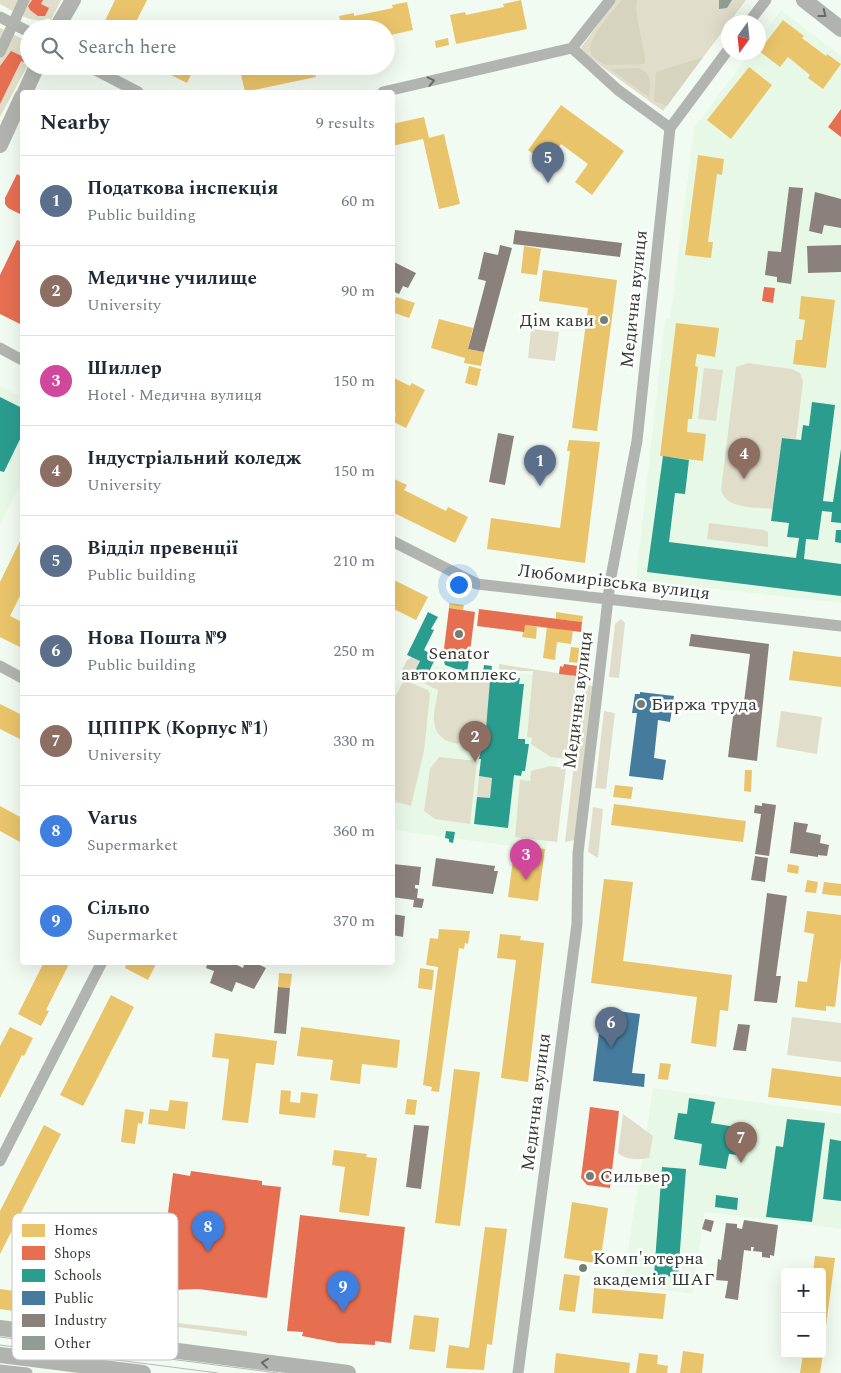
<!DOCTYPE html>
<meta charset="utf-8">
<style>
:root{--surface:#fff;--page:#f2f2f3;--text:#1f2937;--muted:#747a83;--line:#e0e1e3;--accent:#d93025}
body{margin:0;font-family:Spectral,serif;background:var(--page);color:var(--text)}
.controls{position:absolute;right:15px;bottom:15px;display:grid;overflow:hidden;border-radius:5px;box-shadow:0 5px 20px #0002}
.controls button{width:45px;height:45px;display:grid;place-items:center;padding:0;border:0;border-bottom:1px solid var(--line);background:var(--surface);color:var(--text);font:25px sans-serif}
.compass{position:absolute;left:721px;top:15px;width:45px;height:45px;border-radius:50%;background:var(--surface);box-shadow:0 5px 20px #0002;rotate:195deg}
.you{position:absolute;left:458px;top:584px;width:18px;height:18px;margin:-12px;border:4px solid #fff;border-radius:50%;background:#1a73e8;box-shadow:0 0 0 8px #1a73e833}
.badge{display:grid;place-items:center;width:32px;height:32px;border-radius:50%;background:var(--accent);color:#fff;font-size:16px;font-weight:700}
.pin{position:absolute;translate:-50% -41px;filter:drop-shadow(0 1px 2px #0008)}
.pin::after{content:'';position:absolute;top:26px;width:18px;height:15px;background:inherit;clip-path:polygon(0 0,100% 0,50% 100%)}
.list{margin:0;padding:0;list-style:none}
h2{display:flex;justify-content:space-between;align-items:center;height:65px;margin:0;padding:0 20px;font-size:21px}
h2 small{font-size:16px;font-weight:400;color:var(--muted)}
.list li{display:grid;grid-template-columns:32px 1fr auto;gap:15px;align-items:center;box-sizing:border-box;height:90px;padding:0 20px;border-top:1px solid var(--line)}
.list b{display:block;font-size:19px;white-space:nowrap}
.list p{margin:0;font-size:16px;white-space:nowrap;color:var(--muted)}
.list em{font-size:16px;font-style:normal;color:var(--muted)}
.icon{flex:none;width:28px;height:28px;fill:none;stroke:currentColor;stroke-width:2;stroke-linecap:round;stroke-linejoin:round}
.map{position:relative;flex:none;width:841px;height:1373px;overflow:hidden}
.search{position:absolute;background:var(--surface);box-shadow:0 5px 20px #0002;left:20px;top:20px;width:375px;height:55px;display:flex;align-items:center;gap:12px;box-sizing:border-box;padding:0 18px;border-radius:28px;color:var(--muted);font-size:19px}
.panel{position:absolute;background:var(--surface);box-shadow:0 5px 20px #0002;left:20px;top:90px;width:375px;height:875px;border-radius:5px}
.map>svg:first-child{display:block}
</style>
<div class="map">
<svg width="841" height="1373" viewBox="0 0 841 1373">
<rect width="100%" height="100%" fill="#f2fbf1"/>
<!-- built -->
<path fill="#e7f9e6" d="M781 10 841 56V603L636 580 665 318 670 319 694 128 750 53 758 52 759 40Z
M0 386 22 397V481L0 525Z
M409 662 568 679 546 851 393 830 392 693Z
M653 1088 841 1114V1229L705 1212 692 1294 623 1284Z"/>
<!-- green -->
<path fill="#e0deca" d="M0 0H61L51 20 48 18C33 26 14 11 0 4Z
M616 0H746L663 111 579 50Z
M0 28 29 42V63L0 117Z
M531 329 559 332 555 361 528 358Z
M748 363 792 369 800 373 803 382 796 439 782 438 773 509C757 507 726 510 721 490L736 367Z
M704 368 723 370 716 421 698 419Z
M709 523 764 530 768 532V547L707 539Z
M621 619 625 623 619 678 609 677 615 624Z
M413 657 420 661 416 669 427 676 442 679 449 676 490 680 487 724 478 722 475 736 470 742C454 747 436 740 434 722 433 712 437 700 438 690L401 672 407 660Z
M499 664 577 676 567 759 551 757 531 744 532 738 527 737 533 671H499Z
M404 680 428 690 430 694 424 751 411 806 393 801V701Z
M583 685 593 686 575 840 565 842Z
M604 711 615 713 606 789 595 788Z
M781 711 822 717 817 754 776 747Z
M439 757 477 761 470 824 435 819 424 811 430 769Z
M550 766 566 768 557 842 515 837 520 780 530 781 531 771Z
M479 776 492 778 490 798 477 797Z
M593 807 603 809 598 858 588 852Z
M792 1017 841 1023V1062L787 1055Z
M623 1114 653 1136 649 1158C639 1160 626 1160 618 1153Z
M178 1323 247 1331V1336L178 1327Z"/>
<!-- forest -->
<path fill="#d6d4be" d="M622 0H637L636 10 645 59 644 64 605 65C601 62 595 59 592 55 583 42 613 11 622 0Z
M703 57 667 106 654 101 656 72Z
M638 68C653 73 650 84 649 97L610 69Z"/>
<!-- homes -->
<path fill="#e9c46a" d="M115 0H147L134 26 141 29H101Z
M521 0 527 29 456 44 450 15 465 12 466 15 504 7 503 4Z
M407 2 413 30 386 36V29H342L339 16 354 13V16L393 8 392 5Z
M783 20 804 36 802 38 826 56 827 54 841 64 823 89 808 78 810 75 788 57 780 67 759 51Z
M448 38 449 45 436 48 435 41Z
M153 66H195L187 83Z
M239 66H314L316 77 245 92Z
M749 67 772 85 731 139 707 120Z
M561 105 624 151 592 195 575 182 588 164 561 144 546 164 528 150Z
M424 117 429 138 444 134 460 204 439 209 423 139 392 146V124Z
M698 155 724 159 722 175 717 174 708 242H713L711 258 685 255Z
M524 246 541 249 537 275 521 273Z
M543 270 617 280 597 431 572 428 588 308 539 301Z
M801 296 835 300 826 368 793 364 796 340H802L805 320 799 319Z
M396 297 415 303 409 318 392 312Z
M439 319 473 328 468 349 484 352 481 366 464 363 465 358 431 348Z
M676 323 719 328 715 357 697 354 695 366 698 367 692 419H688L687 432 706 434 703 461 660 456Z
M469 366 481 369 477 386 465 383Z
M392 377 410 386 412 383 425 390 406 428 392 421 396 414 392 412Z
M569 440 600 442 585 563 487 549 491 518 560 528 570 451H567Z
M392 478 407 485 404 490 446 511 448 507 468 517 455 543 392 512Z
M22 537V592L10 616 22 622V648L0 637V582Z
M392 579 428 597 416 620 392 608Z
M449 603 464 605 463 610 449 608Z
M556 612 583 616 582 622 556 619Z
M525 625 537 627 536 639 522 637Z
M547 627 573 631 571 644 557 642 555 660 543 658Z
M571 647 580 648 579 663 569 662Z
M793 651 841 657V687L789 680Z
M0 704 22 715V740L0 729Z
M745 770H752L751 792 744 791Z
M615 785 633 787 631 799 613 797Z
M614 804 746 821 743 842 611 825Z
M0 806 22 818V843L0 831Z
M515 845 545 849 538 901 508 897Z
M788 864 799 866 798 874 787 872Z
M604 879 633 882 623 961 732 975 728 1011 720 1010 716 1047 691 1043 697 997 591 983Z
M807 880 818 882 816 893 805 892Z
M824 882 841 884V896L822 894Z
M807 911 841 915V958L835 1007 826 1006V1011L795 1007 798 981 807 982 814 934 804 932Z
M439 929 470 931 468 944 465 943 464 949 459 948 439 1092 431 1091 432 1087 423 1085 438 967 426 965 430 938 438 939Z
M500 934 521 936 520 940 544 943 528 1082 501 1078 516 960 497 958Z
M44 962H70L46 1010 49 1011 41 1026 18 1014Z
M127 962H157L148 980 125 968Z
M420 968 434 970 432 990 418 988Z
M279 973 292 974 290 988 278 987Z
M111 995 134 1007 83 1106 60 1095Z
M10 1027 33 1038 24 1056 22 1055 0 1098V1046Z
M301 1027 400 1040 397 1068 362 1064 360 1084 330 1080 333 1060 297 1056Z
M215 1033 277 1041 274 1065 256 1063 248 1123 222 1120 229 1059 212 1057Z
M660 1063 671 1064 668 1080 658 1079Z
M772 1068 841 1077V1106L768 1097Z
M454 1069 480 1072 460 1226 435 1223Z
M281 1090 291 1091 290 1102 300 1103 301 1092 318 1094 315 1118 279 1114Z
M407 1099 417 1100 415 1115 405 1114Z
M170 1100 188 1102 185 1129 148 1124 150 1109 168 1111Z
M125 1109 144 1112 142 1124 138 1123 135 1144 121 1142Z
M44 1125 61 1134 0 1254V1211Z
M334 1150 367 1154 366 1157 377 1158 369 1216 339 1212 345 1167 332 1165Z
M572 1202 608 1208 600 1264 564 1258Z
M485 1227 507 1229 492 1345 487 1344 484 1370 446 1368 449 1345 469 1348Z
M815 1256 835 1258 823 1348 822 1272H813Z
M564 1274 580 1276 575 1312 559 1310Z
M90 1277 110 1280 104 1324 0 1309V1289L87 1301Z
M594 1288 666 1294 663 1319 592 1313Z
M414 1315 439 1318 435 1352 409 1349Z
M683 1351 704 1354 702 1373H680Z
M556 1353 630 1363 629 1373H554Z
M639 1353 658 1355 657 1364 668 1366 667 1373H636Z
M803 1354H823L820 1373H800Z"/>
<!-- shops -->
<path fill="#e76f51" d="M32 0H43L41 4 49 8 45 16H38L30 10 28 6Z
M11 51 26 58 24 62 21 61 0 104V66Z
M841 109V137L828 127Z
M17 174 22 177V215L8 208 5 204V198Z
M17 240 22 242V325L0 314V275Z
M764 287 775 288 773 303 762 301Z
M449 608 475 612 469 660 443 657Z
M479 609 582 622 581 632 525 625 524 632 477 626Z
M564 664 578 666 577 676 559 674 560 666 563 667Z
M590 1107 619 1111 610 1188 587 1185 581 1178Z
M191 1171 262 1181V1185L281 1187 267 1298 198 1289 173 1290 159 1284 173 1173 190 1176Z
M300 1215 405 1227 391 1343 375 1341V1345L338 1343 302 1336 303 1332 287 1331Z"/>
<!-- schools -->
<path fill="#2a9d8f" d="M0 397 22 408V435L4 472 0 471Z
M812 402 835 405 823 501 833 502 841 449V523L831 522 832 512 822 511 818 540 806 539 804 559 841 564V596L647 572 663 456 689 460 685 494 675 493 669 542 796 558 799 538 787 537 789 523 771 521 782 438 801 440 803 425 809 426Z
M836 530H841V543L835 542Z
M428 612 438 617 431 629 434 630 424 650 436 657 427 676 416 669 420 661 407 655Z
M443 657 469 660 467 671 483 672 484 665 492 666 490 680 458 677 459 670 445 665Z
M512 677 520 678 519 684H524L518 739H525V744H529L525 771H522L521 776 514 775 508 828 474 824 477 797 490 798 492 778 479 776 481 759H479L486 729 490 680 511 683Z
M446 831 455 832 453 843 449 842V839L445 838Z
M689 1098 715 1102 711 1123 742 1128 738 1155 729 1154 726 1169 699 1165 702 1144 674 1139 678 1113 687 1114Z
M787 1119 825 1123 812 1222 766 1217 776 1146 783 1147Z
M830 1139 841 1141V1201L823 1199Z
M662 1167 686 1169 678 1277 654 1275Z
M716 1195 738 1198 737 1210 715 1207Z"/>
<!-- public -->
<path fill="#457b9d" d="M640 692 674 696 670 722 658 720 654 758 666 760 663 780 629 776 637 713H632L635 694H640Z
M602 1009 640 1014 632 1073 645 1074 644 1087 593 1081Z"/>
<!-- industry -->
<path fill="#8a817c" d="M789 187 803 188 791 284 777 282V277L765 275 768 251 781 252Z
M815 192 841 199V228L824 225 822 234 809 231Z
M515 230 622 243 620 257 513 244Z
M500 245 512 248 484 352 468 349 486 281 478 279 484 252 498 255Z
M841 245V272L808 273 807 246Z
M392 261 416 273 408 288 403 286 399 294 392 291Z
M498 433 514 436 505 485 489 482Z
M691 634 769 644 757 761 728 757 735 701 744 702 750 654 689 646Z
M762 803 776 805 769 856 755 854 761 814 754 813 755 805 762 806Z
M794 822 808 824 806 832 821 835 820 843 829 845 827 856 818 855V857L790 853Z
M755 856 768 858 765 882 751 880Z
M436 858 495 866 494 871H498L493 894 432 886Z
M393 864 421 867 419 885H415V888L418 889 417 898 424 899 422 908 413 907 414 900 392 897Z
M767 893 787 896 776 976H781L777 1003 754 1001Z
M392 914 405 916 403 937 392 935Z
M208 962H231L243 968 245 962H261L260 965 266 968 254 989 236 982 232 992 210 983 214 971 206 968Z
M278 987 290 988 286 1034 274 1033Z
M738 1024 750 1025 746 1051 733 1050Z
M414 1125 429 1126 421 1189 406 1187Z
M705 1219 714 1221 711 1232 702 1229Z
M744 1220 778 1225 774 1256 770 1255V1258L762 1257V1252L753 1251 754 1247H751V1251L744 1250 738 1300 725 1298 728 1281 716 1280 718 1259 721 1260 726 1223 737 1224V1228L742 1229Z"/>
<!-- building -->
<path fill="#919c95" d="M719 0H732L727 8 719 9Z"/>
<g fill="none" stroke-linecap="round" stroke-linejoin="round">
<!-- street -->
<path stroke="#b2b4b0" stroke-width="11" d="M0 17 29 32
M749 22 766 0
M572 48 618 90 670 128
M0 52 24 0
M88 66 138 92
M383 92 572 48 610 0
M0 348 22 360
M392 541 477 584 841 626
M0 666 22 678
M0 1161 102 962
M0 1370 27 1373
M518 1373 577 924 578 853 597 694 610 582 637 441 670 128 728 50"/>
<!-- secondary -->
<path stroke="#b1b4ae" stroke-width="16" d="M804 0 841 29
M56 29 73 0
M25 92 37 66
M0 145 22 97
M0 1328 348 1373
M0 1355 143 1373"/>
<!-- tram -->
<path stroke="#b5b9b3" stroke-width="1" d="M0 1337 278 1373
M0 1345 218 1373"/>
</g>
<!-- one-way arrows -->
<defs><path id="oneway-chevron" d="M-2-3.5L2.5 0L-2 3.5" fill="none" stroke-width="1.6" stroke-linecap="round" stroke-linejoin="round" transform="scale(1.25)"/></defs>
<g stroke="#656b63">
<use href="#oneway-chevron" transform="translate(823 14) rotate(38)"/>
<use href="#oneway-chevron" transform="translate(265 1363) rotate(-173)"/>
</g>
<use stroke="#656b64" href="#oneway-chevron" transform="translate(431 81) rotate(-13)"/>
<!-- markers -->
<g fill="#757e74" stroke="#fff" stroke-width="2">
<circle cx="604" cy="320" r="5"/>
<circle cx="459" cy="634" r="5"/>
<circle cx="641" cy="704" r="5"/>
<circle cx="590" cy="1176" r="5"/>
<circle cx="583" cy="1268" r="5"/>
</g>
<g text-anchor="middle" dominant-baseline="central" stroke-width="5" stroke-linejoin="round" paint-order="stroke">
<!-- street labels -->
<g font-size="18" fill="#323a31" stroke="#fff">
<text transform="translate(634 299) rotate(-84)">Медична вулиця</text>
<text transform="translate(614 582) rotate(7)">Любомирівська вулиця</text>
<text transform="translate(578 700) rotate(-83)">Медична вулиця</text>
<text transform="translate(536 1102) rotate(-83)">Медична вулиця</text>
</g>
<!-- poi labels -->
<g font-size="18" fill="#323a31" stroke="#fff" text-anchor="start">
<text x="594" y="320" text-anchor="end">Дiм кави</text>
<text x="459" y="653" text-anchor="middle">Senator<tspan x="459" dy="21">автокомплекс</tspan></text>
<text x="651" y="704">Биржа труда</text>
<text x="600" y="1176">Сильвер</text>
<text x="593" y="1258">Комп'ютерна<tspan x="593" dy="21">академія ШАГ</tspan></text>
</g>
</g>
<!-- legend -->
<rect x="12" y="1213" width="166" height="147" rx="8" fill="#fff" stroke="#c2c4c1" stroke-width="1"/>
<rect x="22" y="1224" width="23" height="13" fill="#e9c46a"/>
<rect x="22" y="1246" width="23" height="14" fill="#e76f51"/>
<rect x="22" y="1269" width="23" height="13" fill="#2a9d8f"/>
<rect x="22" y="1291" width="23" height="14" fill="#457b9d"/>
<rect x="22" y="1314" width="23" height="13" fill="#8a817c"/>
<rect x="22" y="1336" width="23" height="14" fill="#919c95"/>
<g font-size="14" fill="#323a31">
<text x="54" y="1235">Homes</text>
<text x="54" y="1258">Shops</text>
<text x="54" y="1280">Schools</text>
<text x="54" y="1303">Public</text>
<text x="54" y="1325">Industry</text>
<text x="54" y="1348">Other</text>
</g>
</svg>
<div class="controls">
<button>+</button>
<button>−</button>
</div>
<svg class="compass" viewBox="-18 -18 36 36"><path d="M0-13l5 13h-10z" fill="#e53935"/><path d="M0 13l5-13h-10z" fill="#747a83"/></svg>
<div class="you"></div>
<div class="pin badge" style="left:540px;top:486px;background:#5c6f8a">1</div>
<div class="pin badge" style="left:475px;top:762px;background:#8d6e63">2</div>
<div class="pin badge" style="left:526px;top:880px;background:#d1479c">3</div>
<div class="pin badge" style="left:744px;top:479px;background:#8d6e63">4</div>
<div class="pin badge" style="left:548px;top:183px;background:#5c6f8a">5</div>
<div class="pin badge" style="left:611px;top:1048px;background:#5c6f8a">6</div>
<div class="pin badge" style="left:741px;top:1163px;background:#8d6e63">7</div>
<div class="pin badge" style="left:208px;top:1252px;background:#3f7fe0">8</div>
<div class="pin badge" style="left:343px;top:1312px;background:#3f7fe0">9</div>
<div class="search"><svg class="icon" aria-label="search" viewBox="0 0 24 24"><circle cx="10" cy="10" r="6"/><path d="M15 15l6 6"/></svg>Search here</div>
<section class="panel">
<h2>Nearby<small>9 results</small></h2>
<ul class="list">
<li><span class="badge" style="background:#5c6f8a">1</span><div><b>Податкова інспекція</b><p>Public building</p></div><em>60 m</em></li>
<li><span class="badge" style="background:#8d6e63">2</span><div><b>Медичне училище</b><p>University</p></div><em>90 m</em></li>
<li><span class="badge" style="background:#d1479c">3</span><div><b>Шиллер</b><p>Hotel · Медична вулиця</p></div><em>150 m</em></li>
<li><span class="badge" style="background:#8d6e63">4</span><div><b>Індустріальний коледж</b><p>University</p></div><em>150 m</em></li>
<li><span class="badge" style="background:#5c6f8a">5</span><div><b>Відділ превенції</b><p>Public building</p></div><em>210 m</em></li>
<li><span class="badge" style="background:#5c6f8a">6</span><div><b>Нова Пошта №9</b><p>Public building</p></div><em>250 m</em></li>
<li><span class="badge" style="background:#8d6e63">7</span><div><b>ЦППРК (Корпус №1)</b><p>University</p></div><em>330 m</em></li>
<li><span class="badge" style="background:#3f7fe0">8</span><div><b>Varus</b><p>Supermarket</p></div><em>360 m</em></li>
<li><span class="badge" style="background:#3f7fe0">9</span><div><b>Сільпо</b><p>Supermarket</p></div><em>370 m</em></li>
</ul>
</section>
</div>
